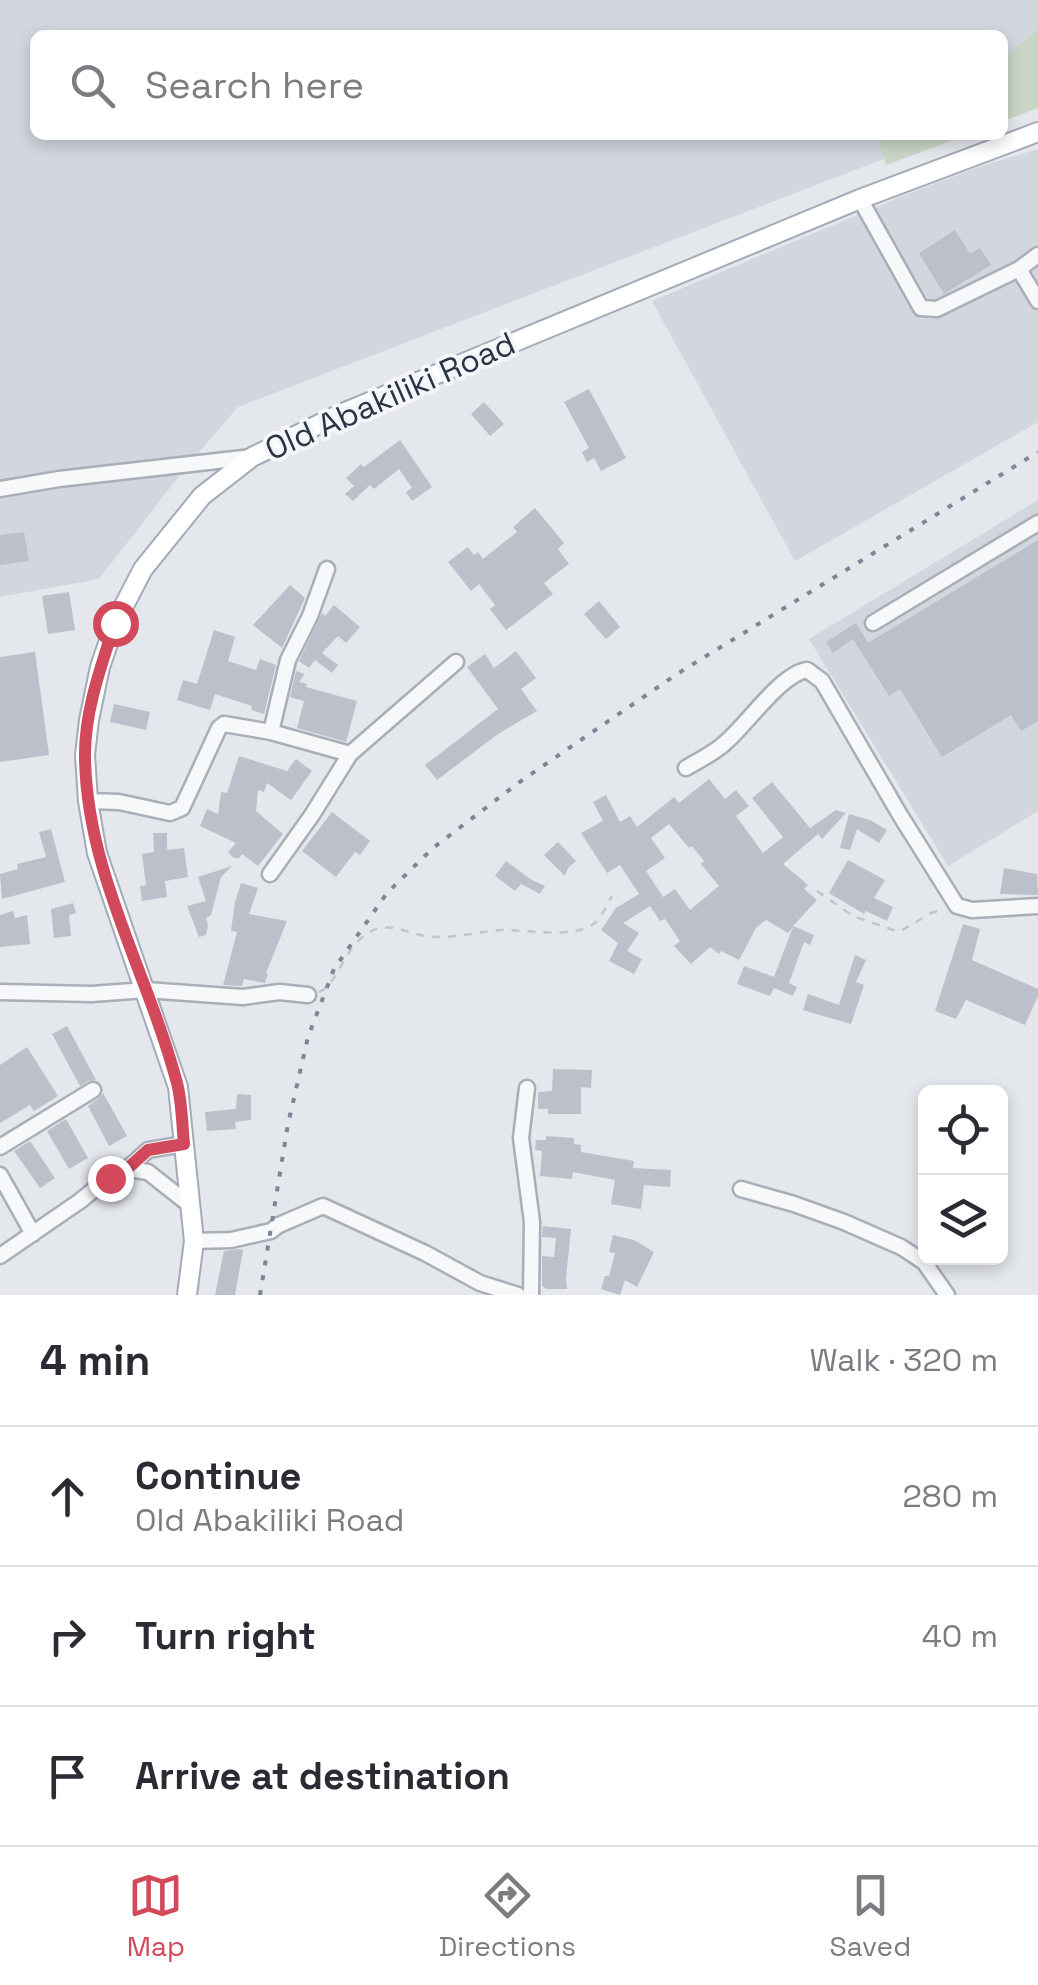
<!DOCTYPE html>
<meta charset="utf-8">
<style>
:root{--surface:#fff;--page:#f2f2f3;--text:#2b2b33;--muted:#7c7c81;--line:#e1e1e2;--accent:#d1495b}
body{margin:0;font-family:"Space Grotesk",sans-serif;background:var(--page);color:var(--text)}
.controls{position:absolute;right:30px;bottom:30px;display:grid;overflow:hidden;border-radius:15px;box-shadow:0 5px 15px #0003}
.controls button{width:90px;height:90px;display:grid;place-items:center;padding:0;border:0;border-bottom:2px solid var(--line);background:var(--surface);color:var(--text);font:50px sans-serif}
.stop{position:absolute;width:30px;height:30px;margin:-22px;border:8px solid #d1495b;border-radius:50%;background:#fff}
.stop.end{background:#d1495b;border-color:#fff;box-shadow:0 2px 10px #0008}
.list{margin:0;padding:0;list-style:none}
h2{display:flex;justify-content:space-between;align-items:center;height:130px;margin:0;padding:0 40px;font-size:42px}
h2 small{font-size:32px;font-weight:400;color:var(--muted)}
.list li{display:grid;grid-template-columns:65px 1fr auto;gap:30px;align-items:center;box-sizing:border-box;height:140px;padding:0 40px;border-top:2px solid var(--line)}
.list b{display:block;font-size:38px;white-space:nowrap}
.list p{margin:0;font-size:32px;white-space:nowrap;color:var(--muted)}
.list em{font-size:32px;font-style:normal;color:var(--muted)}
.icon{flex:none;width:55px;height:55px;fill:none;stroke:currentColor;stroke-width:2;stroke-linecap:round;stroke-linejoin:round}
.map{position:relative;flex:none;width:1038px;height:1295px;overflow:hidden}
.search{position:absolute;background:var(--surface);box-shadow:0 5px 15px #0003;left:30px;right:30px;top:30px;height:110px;display:flex;align-items:center;gap:25px;box-sizing:border-box;padding:0 35px;border-radius:15px;color:var(--muted);font-size:38px}
.sheet{height:550px;background:var(--surface)}
nav{display:flex;justify-content:space-around;align-items:center;box-sizing:border-box;height:140px;border-top:2px solid var(--line);background:var(--surface);font-size:28px;color:var(--muted)}
nav a{display:grid;justify-items:center;gap:5px}
nav .on{color:var(--accent)}
.map>svg:first-child{display:block}
</style>
<div class="map">
<svg width="1038" height="1295" viewBox="0 0 1038 1295">
<rect width="100%" height="100%" fill="#e4e7ec"/>
<!-- built -->
<path fill="#d2d6de" d="M0 0H1038V99L1003 113V35H35V135H946L238 407 187 466 99 579 0 597Z
M1038 149V422L795 561 652 301 905 195 979 167Z
M1038 500V811L948 866 809 639Z"/>
<!-- green -->
<path fill="#c9d6c5" d="M1038 29V108L1003 121V59Z
M877 135H967L886 165Z"/>
<!-- building -->
<path fill="#bbc0ca" fill-rule="evenodd" d="M955 230 970 254 980 248 991 265 944 294 919 253Z
M589 389 626 458 601 471 594 458 587 462 582 452 589 448 564 402Z
M484 402 504 424 490 436 471 414Z
M400 440 432 487 412 501 406 492 412 488 399 469 374 489 370 485 353 501 345 494 354 486 346 478 361 464 364 467Z
M535 508 564 543 558 549 569 564 544 583 553 594 506 630 490 609 495 605 479 584 471 591 448 562 468 547 474 555 478 552 483 559 517 532 513 527Z
M24 532 29 561 0 565V535Z
M1038 540V721L1021 731 1011 715 942 757 900 689 889 696 853 639 833 653 826 642 856 623 868 643Z
M290 585 305 598 282 648 253 625Z
M69 592 75 630 48 634 42 596Z
M599 601 620 627 606 639 584 614Z
M334 605 360 627 346 643 338 636 322 653 338 665 332 673 315 660 309 668 299 661 322 613 325 616Z
M214 630 235 637 228 661 256 670 260 659 276 665 264 714 251 710 252 706 215 694 210 710 177 700 183 680 197 684Z
M516 651 536 678 521 689 537 711 498 734 437 780 425 765 498 709 467 667 485 654 494 668Z
M35 652 49 755 0 762V657Z
M296 671 305 674 299 682 307 684 306 687 357 701 346 742 297 728 304 701 290 697Z
M114 704 150 712 146 730 110 722Z
M239 756 287 771 296 759 312 771 291 800 267 783 264 792 258 790 256 811 283 834 258 866 242 854 239 858H234L228 852 236 843 200 826 207 809 218 814 221 792 227 793Z
M709 779 725 799 736 790 749 806 736 816 763 853 783 837 752 798 772 782 810 828 836 810 846 813 822 839 818 834 783 864 808 885 804 889 817 900 793 926 814 935 810 945 804 942 789 983 797 987 793 996 774 988 770 996 737 984 744 966 774 977 793 927 788 933 766 920 756 928 739 960 721 951 719 954 710 947 691 964 674 946 680 941 665 919 660 921 650 906 623 923 639 933 627 951 642 959 634 974 609 961 618 943 601 930 616 908 639 894 620 865 607 873 581 833 603 821 593 802 606 795 620 822 630 816 637 827 674 797 679 803ZM669 824 689 848 692 846 704 861 701 864 719 886 690 910 675 889 663 897 646 871 665 858 651 838Z
M332 812 370 841 360 855 355 852 336 877 302 851Z
M849 814 870 820 887 830 879 843 857 829 850 850 840 848Z
M51 829 65 882 2 899 0 874 18 869 17 864 46 857 39 832Z
M153 833H167V850L184 848 188 877 165 881 167 897 142 901 140 886 146 885 142 854 154 852Z
M558 842 576 861 568 868 565 876 544 855Z
M848 860 885 880 874 898 893 907 887 921 866 911 864 914 829 893Z
M506 861 532 880 545 886 540 894 521 884 515 891 495 876Z
M232 866 221 877 211 915 206 918 208 926 206 935 199 937 187 906 206 901 198 877Z
M1004 868 1037 874 1038 895 1000 894Z
M241 883 258 888 249 914 287 921 266 973 268 974 265 983 244 979 242 986 223 985 237 932 231 931 235 902Z
M73 903 76 913 69 915 71 936 54 938 51 909Z
M13 911 15 918 27 915 30 944 0 947V915Z
M963 924 980 929 972 960 1038 989V996L1025 1025 966 1000 956 1019 935 1011Z
M855 955 866 960 856 982 864 985 851 1024 803 1010 808 994 839 1005Z
M67 1026 96 1080 88 1081 80 1086 52 1034Z
M27 1047 58 1096 34 1111 30 1105 0 1123V1065Z
M553 1069 592 1070 591 1088 581 1087V1114H548V1109H538V1092L552 1091Z
M103 1093 127 1136 109 1146 88 1106 99 1098Z
M237 1094 251 1095V1120L235 1122 236 1129 207 1131 205 1112 236 1109Z
M66 1119 88 1158 69 1169 47 1131Z
M546 1136 574 1138V1144L581 1145V1152L634 1161 633 1168 671 1170 670 1187 644 1185 641 1209 611 1204 615 1180 573 1172 572 1179 540 1176 542 1151 535 1150 536 1140H546Z
M30 1141 55 1178 40 1188 14 1151Z
M543 1226 571 1229 566 1278 567 1289H546L542 1286V1256L554 1257 556 1238 542 1237Z
M613 1235 634 1240 654 1252 637 1287 625 1280 620 1295 601 1289 605 1276H609L615 1253 609 1252Z
M239 1249 243 1250 235 1295H215L224 1251Z"/>
<g fill="none" stroke-linecap="round" stroke-linejoin="round">
<defs>
<path id="minor" d="M860 199 921 308 937 309 1019 269 1038 255
M1019 269 1038 301
M0 489 59 479 252 457
M873 623 1038 523
M271 732 288 660 310 616 327 569
M686 768C699 760 715 753 726 742 748 723 781 674 807 670L822 681 900 815 957 906 972 910 1038 906
M88 801 119 802 170 813 182 808 219 728 224 724 271 732 350 754 456 662
M270 874 312 815 350 754
M0 992 92 994 146 990 243 997 279 992 308 995
M527 1088 521 1138 532 1222 531 1295
M0 1147 93 1090
M127 1169 148 1172 191 1206
M0 1175 33 1234
M741 1189 794 1204 844 1222 901 1247 924 1262 947 1295
M194 1241 231 1240 271 1231 279 1225 323 1206 425 1253 480 1283 518 1295
M0 1256 80 1201 101 1184 127 1169 148 1150 184 1144"/>
<path id="major" d="M187 1295 194 1241 178 1087 97 853 88 801 85 755 89 720 100 667 115 623 143 569 202 496 252 457 338 415 860 199 1038 132"/>
</defs>
<!-- minor casing -->
<use href="#minor" stroke="#a9aeb7" stroke-width="19"/>
<!-- major casing -->
<use href="#major" stroke="#a3abb8" stroke-width="22"/>
<!-- path -->
<path stroke="#c2c5cb" stroke-width="2.5" stroke-dasharray="8 8" stroke-linecap="butt" d="M817 891 853 916 899 932 931 913 941 910
M319 992C340 985 346 934 381 928 396 925 411 934 426 936 453 940 477 931 503 930 527 930 576 939 595 923 602 917 607 904 612 896"/>
<!-- minor -->
<use href="#minor" stroke="#f7f8fa" stroke-width="14"/>
<!-- major -->
<use href="#major" stroke="#fff" stroke-width="18"/>
<!-- rail -->
<path stroke="#7d8696" stroke-width="4" stroke-dasharray="5 10" stroke-linecap="butt" d="M260 1295 288 1124 308 1037 334 969 387 893 433 848 521 781 677 674 1038 452"/>
</g>
<g fill="none" stroke-linecap="round" stroke-linejoin="round">
<!-- route -->
<path stroke="#d1495b" stroke-width="12" d="M110 1178 127 1169 148 1150 184 1144C182 1124 182 1102 177 1083 148 973 87 874 85 758 84 713 101 666 115 623"/>
</g>
<g text-anchor="middle" dominant-baseline="central" stroke-width="8" stroke-linejoin="round" paint-order="stroke">
<!-- street labels -->
<g font-size="32" fill="#2b3445" stroke="#f4f6f9">
<text transform="translate(390 396) rotate(-24)">Old Abakiliki Road</text>
</g>
</g>
</svg>
<div class="controls">
<button><svg class="icon" aria-label="locate" viewBox="0 0 24 24"><circle cx="12" cy="12" r="6"/><path d="M12 2v4M12 18v4M2 12h4M18 12h4"/></svg></button>
<button><svg class="icon" aria-label="layers" viewBox="0 0 24 24"><path d="M12 4l9 5-9 5-9-5zM3 14l9 5 9-5"/></svg></button>
</div>
<div class="stop" style="left:115px;top:623px"></div>
<div class="stop end" style="left:110px;top:1178px"></div>
<div class="search"><svg class="icon" aria-label="search" viewBox="0 0 24 24"><circle cx="10" cy="10" r="6"/><path d="M15 15l6 6"/></svg>Search here</div>
</div>
<section class="sheet">
<h2>4 min<small>Walk · 320 m</small></h2>
<ul class="list">
<li><svg class="icon" aria-label="ahead" viewBox="0 0 24 24"><path d="M12 20V5M6 11l6-6 6 6"/></svg><div><b>Continue</b><p>Old Abakiliki Road</p></div><em>280 m</em></li>
<li><svg class="icon" aria-label="right" viewBox="0 0 24 24"><path d="M7 20v-9h11M14 6l5 5-5 5"/></svg><div><b>Turn right</b></div><em>40 m</em></li>
<li><svg class="icon" aria-label="arrive" viewBox="0 0 24 24"><path d="M6 21V4h12l-3 4 3 4H6"/></svg><div><b>Arrive at destination</b></div></li>
</ul>
</section>
<nav>
<a class="on"><svg class="icon" aria-label="map" viewBox="0 0 24 24"><path d="M3 6l6-2 6 2 6-2v14l-6 2-6-2-6 2zM9 4v14M15 6v14"/></svg>Map</a>
<a><svg class="icon" aria-label="directions" viewBox="0 0 24 24"><path d="M12 3l9 9-9 9-9-9zM9 14v-3h6M13 9l2 2-2 2"/></svg>Directions</a>
<a><svg class="icon" aria-label="saved" viewBox="0 0 24 24"><path d="M7 4h10v16l-5-4-5 4z"/></svg>Saved</a>
</nav>
